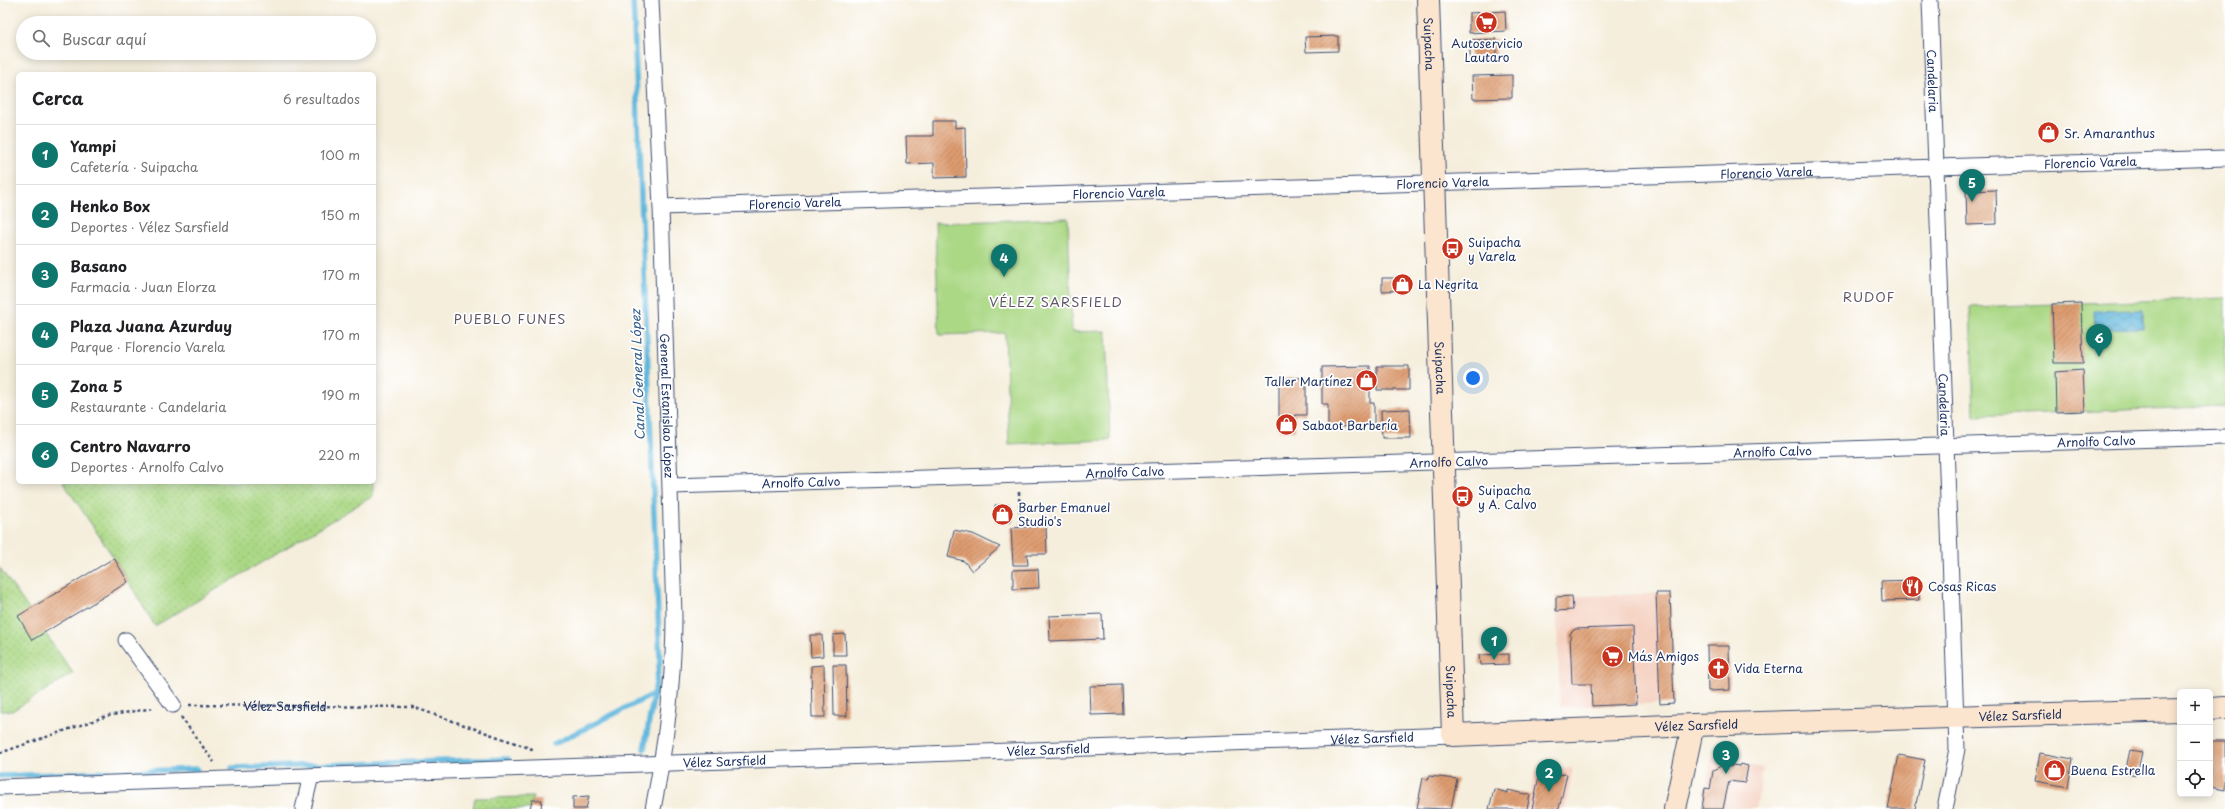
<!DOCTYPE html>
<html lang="es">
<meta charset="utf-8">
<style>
:root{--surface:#fff;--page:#f2f2f2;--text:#202124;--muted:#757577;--line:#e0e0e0;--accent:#0f766e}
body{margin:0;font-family:"Playpen Sans",sans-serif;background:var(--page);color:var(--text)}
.controls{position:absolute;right:12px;bottom:12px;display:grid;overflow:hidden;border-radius:6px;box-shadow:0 2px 10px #0003}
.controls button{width:36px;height:36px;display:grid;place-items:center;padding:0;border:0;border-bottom:1px solid var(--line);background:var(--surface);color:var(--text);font:20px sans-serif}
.you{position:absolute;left:1473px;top:378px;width:14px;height:14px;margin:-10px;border:3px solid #fff;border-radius:50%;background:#1a73e8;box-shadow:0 0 0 6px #1a73e833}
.badge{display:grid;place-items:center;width:26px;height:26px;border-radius:50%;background:var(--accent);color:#fff;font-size:13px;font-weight:700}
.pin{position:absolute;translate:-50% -33px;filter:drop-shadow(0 1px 2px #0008)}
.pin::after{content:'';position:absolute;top:21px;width:14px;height:12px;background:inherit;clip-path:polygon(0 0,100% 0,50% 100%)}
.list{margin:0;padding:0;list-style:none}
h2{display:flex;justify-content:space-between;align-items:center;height:52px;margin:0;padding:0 16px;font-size:17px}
h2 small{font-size:13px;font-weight:400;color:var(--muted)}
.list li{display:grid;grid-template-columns:26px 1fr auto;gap:12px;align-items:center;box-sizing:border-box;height:60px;padding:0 16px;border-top:1px solid var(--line)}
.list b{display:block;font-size:15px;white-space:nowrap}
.list p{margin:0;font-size:13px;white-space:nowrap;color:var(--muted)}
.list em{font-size:13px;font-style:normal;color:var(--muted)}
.icon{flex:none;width:22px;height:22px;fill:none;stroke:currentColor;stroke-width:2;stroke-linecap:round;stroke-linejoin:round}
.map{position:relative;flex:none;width:2225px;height:809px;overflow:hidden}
.search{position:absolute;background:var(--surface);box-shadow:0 2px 10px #0003;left:16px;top:16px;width:360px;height:44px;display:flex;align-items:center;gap:10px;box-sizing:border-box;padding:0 14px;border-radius:22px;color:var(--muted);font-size:15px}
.panel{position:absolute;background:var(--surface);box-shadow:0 2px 10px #0003;left:16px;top:72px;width:360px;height:412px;border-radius:6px}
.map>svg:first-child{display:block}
</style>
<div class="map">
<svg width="2225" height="809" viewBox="0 0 2225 809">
<defs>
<pattern id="grass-dots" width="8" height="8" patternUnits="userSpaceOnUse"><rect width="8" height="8" fill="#abd885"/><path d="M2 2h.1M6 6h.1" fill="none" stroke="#93ba75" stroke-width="1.8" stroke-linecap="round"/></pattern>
<pattern id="water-waves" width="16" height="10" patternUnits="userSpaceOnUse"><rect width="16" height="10" fill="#60b7dd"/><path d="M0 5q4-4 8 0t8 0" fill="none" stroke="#4e95b6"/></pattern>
<pattern id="building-hatch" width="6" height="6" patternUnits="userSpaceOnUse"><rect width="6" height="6" fill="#de9c6f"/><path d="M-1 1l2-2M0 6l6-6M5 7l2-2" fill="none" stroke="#b3805e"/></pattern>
</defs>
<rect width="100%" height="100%" fill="#fff"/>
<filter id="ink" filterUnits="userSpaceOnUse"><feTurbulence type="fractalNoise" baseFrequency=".025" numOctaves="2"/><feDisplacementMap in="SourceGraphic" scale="8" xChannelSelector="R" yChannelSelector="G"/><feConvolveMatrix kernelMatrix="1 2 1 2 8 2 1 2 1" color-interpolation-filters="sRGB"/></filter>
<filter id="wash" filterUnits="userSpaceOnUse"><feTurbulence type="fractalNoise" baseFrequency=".012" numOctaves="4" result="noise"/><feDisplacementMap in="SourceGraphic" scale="16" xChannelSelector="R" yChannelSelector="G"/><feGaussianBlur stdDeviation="0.9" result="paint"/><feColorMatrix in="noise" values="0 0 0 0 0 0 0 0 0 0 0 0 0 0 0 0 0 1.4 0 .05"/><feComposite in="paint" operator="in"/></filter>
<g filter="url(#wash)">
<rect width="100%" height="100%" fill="#f5eedc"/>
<!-- built -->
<path fill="#f5d2c2" d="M1670 593 1674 703 1560 707 1556 597Z
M1711 759 1763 768 1756 809H1702Z
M1573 768 1565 809H1527L1536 770Z"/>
<!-- grass -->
<path fill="url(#grass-dots)" stroke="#638472" d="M63 482H373V496L155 626 114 558Z
M0 568 73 673 12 711H0Z
M533 797 530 809H473L475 798Z"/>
<!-- green -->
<path fill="#abd885" stroke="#638472" d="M1068 218 1072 332 1106 331 1110 440 1009 444 1005 333 939 335 935 223Z
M2225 298V406L1974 416 1970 307Z"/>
<!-- water -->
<path fill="url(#water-waves)" stroke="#3e739e" d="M2143 310V328L2095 329 2094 311Z"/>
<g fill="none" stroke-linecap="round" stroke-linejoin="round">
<!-- stream -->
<path stroke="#60b7dd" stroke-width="5.5" d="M633 0 660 661 644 749
M554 744 656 693
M232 768 508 759
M0 776 197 769"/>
</g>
<g id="blocks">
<!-- building -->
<path fill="url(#building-hatch)" d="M1505 11 1506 31 1469 33V13Z
M1338 36V51L1306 52 1305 37Z
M1496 39V60H1470V40Z
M1512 75V98L1473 99 1472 76Z
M933 121H955V128L965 127 966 177 934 178V163L907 164 906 136H933Z
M1996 190 1997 224 1967 225 1966 191Z
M1382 278H1409V290L1382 291Z
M2081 303 2083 363H2054L2052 304Z
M1370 366V403H1374V426L1328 427V404H1322V367Z
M1377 366H1409V390H1377Z
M2083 370 2085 411 2056 412 2055 372Z
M1279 378H1306V415H1295V431H1279Z
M1410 409 1411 438H1382L1381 410Z
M995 505H1010L1011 522 996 523Z
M1046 526 1047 554H1027L1028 565H1013L1011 528Z
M954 530 973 534 1000 547 972 571 964 561 948 557Z
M114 558 128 582 32 640 18 616Z
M1038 569 1039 588 1013 589V570Z
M1919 580V600L1882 601 1881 581Z
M1656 593H1670L1674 703 1660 704Z
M1572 596 1573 610 1556 611V597Z
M1102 614 1103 639 1050 641 1049 616Z
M1633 627 1636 704 1592 706 1591 684H1572L1570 634 1575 629Z
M845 634 846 655H833V635Z
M810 635H822L823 656 811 657Z
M1707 646H1729L1730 690 1708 691Z
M1509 654V664L1480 665 1479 655Z
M824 665 825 717H812L811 666Z
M833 665H846L847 716H834Z
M1122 685 1123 714 1091 715 1090 686Z
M2210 741H2225V790L2210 787Z
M2130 750 2142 752 2137 775 2125 773Z
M2040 753 2073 759 2068 787 2035 781Z
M1899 755 1925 760 1915 809H1888Z
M1741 764 1748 766 1745 783 1729 781 1723 809H1702L1705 788 1710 789 1713 771 1722 765 1731 767 1732 765 1740 766Z
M1567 774 1559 809H1532L1539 776Z
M1429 776 1457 779 1451 809 1417 808 1423 778 1428 780Z
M1494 789 1508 793V790L1530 795 1527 809H1489Z
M589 796 586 809H573V797Z
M532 800H542L541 809H530Z"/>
</g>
</g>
<g filter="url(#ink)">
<use href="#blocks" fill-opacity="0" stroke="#3c4c71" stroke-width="1"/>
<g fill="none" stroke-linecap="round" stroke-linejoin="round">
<defs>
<g id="minor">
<path id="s2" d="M651 0 661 207 674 615C674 681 666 744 653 809"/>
<path id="s3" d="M1930 0 1957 749 1945 809"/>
<path id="s4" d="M661 207 2225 158"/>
<path id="s5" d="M671 486 2225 437"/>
<path d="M126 640 173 705"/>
<path id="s6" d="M0 787 1453 735"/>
<path d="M303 809 311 776"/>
</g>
<g id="secondary">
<path id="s7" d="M1428 0 1453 735 1693 725 2180 710"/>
<path d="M2210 709 2225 708"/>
<path d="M1675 809 1693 725"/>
</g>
</defs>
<!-- minor casing -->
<use href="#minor" stroke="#3c4c71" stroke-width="17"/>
<!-- secondary casing -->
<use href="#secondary" stroke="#3c4c71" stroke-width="24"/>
<!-- path -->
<g stroke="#3c4c71" stroke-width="2.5" stroke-dasharray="3 3" stroke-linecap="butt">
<path d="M1019 492 1020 528"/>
<path id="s1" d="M189 705 413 707 535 750"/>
<path d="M181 717 214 762"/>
<path d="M0 753 107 716 154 708"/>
</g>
<!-- minor -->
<use href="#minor" stroke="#fff" stroke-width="15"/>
<!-- secondary -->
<use href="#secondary" stroke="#fbe5cf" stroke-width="22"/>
</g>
</g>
<!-- icons -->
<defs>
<symbol id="supermarket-disc" viewBox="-11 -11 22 22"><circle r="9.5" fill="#c8321e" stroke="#fff"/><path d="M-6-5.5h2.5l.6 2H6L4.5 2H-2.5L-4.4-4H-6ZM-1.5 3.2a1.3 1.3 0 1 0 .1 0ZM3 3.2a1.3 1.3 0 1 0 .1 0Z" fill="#fff"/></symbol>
<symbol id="shop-disc" viewBox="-11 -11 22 22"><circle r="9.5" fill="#c8321e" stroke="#fff"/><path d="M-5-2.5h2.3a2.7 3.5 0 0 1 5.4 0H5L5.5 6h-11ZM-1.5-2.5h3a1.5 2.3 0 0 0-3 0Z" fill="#fff"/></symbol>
<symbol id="bus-disc" viewBox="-11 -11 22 22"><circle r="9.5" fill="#c8321e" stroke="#fff"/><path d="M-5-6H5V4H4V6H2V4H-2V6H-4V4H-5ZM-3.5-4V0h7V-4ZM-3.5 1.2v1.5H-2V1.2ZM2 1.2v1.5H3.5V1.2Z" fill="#fff"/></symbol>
<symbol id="restaurant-disc" viewBox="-11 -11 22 22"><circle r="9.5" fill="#c8321e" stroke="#fff"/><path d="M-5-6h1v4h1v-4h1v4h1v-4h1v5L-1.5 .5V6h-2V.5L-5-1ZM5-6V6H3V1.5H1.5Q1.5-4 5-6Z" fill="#fff"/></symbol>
<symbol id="church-disc" viewBox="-11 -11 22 22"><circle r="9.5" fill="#c8321e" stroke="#fff"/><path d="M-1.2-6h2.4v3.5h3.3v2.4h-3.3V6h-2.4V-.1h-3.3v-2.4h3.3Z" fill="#fff"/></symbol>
</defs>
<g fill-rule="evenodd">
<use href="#supermarket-disc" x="1474" y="10" width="25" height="25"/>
<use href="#shop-disc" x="2036" y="120" width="25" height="25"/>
<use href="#bus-disc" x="1440" y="236" width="25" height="25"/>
<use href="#shop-disc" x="1390" y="272" width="25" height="25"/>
<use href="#shop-disc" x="1354" y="368" width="25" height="25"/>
<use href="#shop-disc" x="1274" y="412" width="25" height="25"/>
<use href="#bus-disc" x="1450" y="484" width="25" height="25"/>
<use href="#shop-disc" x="990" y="502" width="25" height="25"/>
<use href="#restaurant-disc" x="1900" y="574" width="25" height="25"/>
<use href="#supermarket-disc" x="1600" y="644" width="25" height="25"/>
<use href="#church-disc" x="1706" y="656" width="25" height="25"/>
<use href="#shop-disc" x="2042" y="758" width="25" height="25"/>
</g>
<g text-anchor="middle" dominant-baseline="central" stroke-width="3.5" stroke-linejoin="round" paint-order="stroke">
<!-- poi labels -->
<g font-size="12" fill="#1b2f5e" stroke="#fff" text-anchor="start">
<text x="1487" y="43" text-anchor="middle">Autoservicio<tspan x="1487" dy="14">Lautaro</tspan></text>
<text x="2064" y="133">Sr. Amaranthus</text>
<text x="1468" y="242">Suipacha<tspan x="1468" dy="14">y Varela</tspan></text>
<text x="1418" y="284">La Negrita</text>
<text x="1352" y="381" text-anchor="end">Taller Martínez</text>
<text x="1302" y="425">Sabaot Barbería</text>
<text x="1478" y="490">Suipacha<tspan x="1478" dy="14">y A. Calvo</tspan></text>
<text x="1018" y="507">Barber Emanuel<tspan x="1018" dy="14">Studio's</tspan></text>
<text x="1928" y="586">Cosas Ricas</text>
<text x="1628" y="656">Más Amigos</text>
<text x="1734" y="668">Vida Eterna</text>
<text x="2070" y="770">Buena Estrella</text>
</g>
<!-- street labels -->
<g font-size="12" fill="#1b2f5e" stroke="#fff">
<text stroke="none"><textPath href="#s7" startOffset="44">Suipacha</textPath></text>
<text stroke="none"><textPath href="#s3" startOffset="81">Candelaria</textPath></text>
<text stroke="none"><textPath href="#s4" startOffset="1430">Florencio Varela</textPath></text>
<text stroke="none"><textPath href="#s4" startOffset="1106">Florencio Varela</textPath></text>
<text stroke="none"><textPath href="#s4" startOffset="782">Florencio Varela</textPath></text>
<text stroke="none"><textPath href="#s4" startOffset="458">Florencio Varela</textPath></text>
<text stroke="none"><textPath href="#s4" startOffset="134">Florencio Varela</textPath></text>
<text stroke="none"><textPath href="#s7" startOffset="368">Suipacha</textPath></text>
<text stroke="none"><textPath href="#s2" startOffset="406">General Estanislao López</textPath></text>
<text stroke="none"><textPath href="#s3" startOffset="405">Candelaria</textPath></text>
<text stroke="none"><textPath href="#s5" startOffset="1426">Arnolfo Calvo</textPath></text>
<text stroke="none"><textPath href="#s5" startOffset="1102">Arnolfo Calvo</textPath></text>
<text stroke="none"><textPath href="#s5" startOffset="778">Arnolfo Calvo</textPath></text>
<text stroke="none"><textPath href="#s5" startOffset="454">Arnolfo Calvo</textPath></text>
<text stroke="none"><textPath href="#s5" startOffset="130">Arnolfo Calvo</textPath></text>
<text stroke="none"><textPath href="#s7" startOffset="692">Suipacha</textPath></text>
<text stroke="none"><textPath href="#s1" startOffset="96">Vélez Sarsfield</textPath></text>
<text stroke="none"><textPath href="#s7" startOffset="1303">Vélez Sarsfield</textPath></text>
<text stroke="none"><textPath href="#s7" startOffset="979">Vélez Sarsfield</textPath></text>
<text stroke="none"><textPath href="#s6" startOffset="1373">Vélez Sarsfield</textPath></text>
<text stroke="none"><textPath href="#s6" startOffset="1049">Vélez Sarsfield</textPath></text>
<text stroke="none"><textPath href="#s6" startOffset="725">Vélez Sarsfield</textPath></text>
</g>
<!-- neighbourhood labels -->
<g font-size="13" letter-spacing="1" fill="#5f5564" stroke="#fff">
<text x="1869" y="296">RUDOF</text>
<text x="1056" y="301">VÉLEZ SARSFIELD</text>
<text x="510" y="318">PUEBLO FUNES</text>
</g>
<!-- water labels -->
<g font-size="13" font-style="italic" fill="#335f8a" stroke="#fff">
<text transform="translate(637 375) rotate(-92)">Canal General López</text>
</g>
</g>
</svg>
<div class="controls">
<button>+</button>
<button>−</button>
<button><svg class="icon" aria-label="locate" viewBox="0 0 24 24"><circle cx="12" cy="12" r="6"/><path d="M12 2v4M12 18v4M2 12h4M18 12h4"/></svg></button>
</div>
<div class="you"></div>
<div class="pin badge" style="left:1494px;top:660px">1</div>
<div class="pin badge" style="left:1549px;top:792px">2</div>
<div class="pin badge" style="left:1726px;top:774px">3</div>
<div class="pin badge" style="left:1004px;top:277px">4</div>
<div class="pin badge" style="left:1972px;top:202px">5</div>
<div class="pin badge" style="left:2099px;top:357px">6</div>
<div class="search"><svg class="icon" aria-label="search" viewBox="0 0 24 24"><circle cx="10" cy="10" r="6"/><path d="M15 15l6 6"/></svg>Buscar aquí</div>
<section class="panel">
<h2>Cerca<small>6 resultados</small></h2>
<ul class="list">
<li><span class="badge">1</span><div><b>Yampi</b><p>Cafetería · Suipacha</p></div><em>100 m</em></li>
<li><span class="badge">2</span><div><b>Henko Box</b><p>Deportes · Vélez Sarsfield</p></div><em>150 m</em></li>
<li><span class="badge">3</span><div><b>Basano</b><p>Farmacia · Juan Elorza</p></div><em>170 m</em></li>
<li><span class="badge">4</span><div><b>Plaza Juana Azurduy</b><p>Parque · Florencio Varela</p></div><em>170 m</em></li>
<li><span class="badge">5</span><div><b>Zona 5</b><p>Restaurante · Candelaria</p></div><em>190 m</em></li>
<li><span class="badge">6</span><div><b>Centro Navarro</b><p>Deportes · Arnolfo Calvo</p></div><em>220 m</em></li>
</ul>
</section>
</div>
